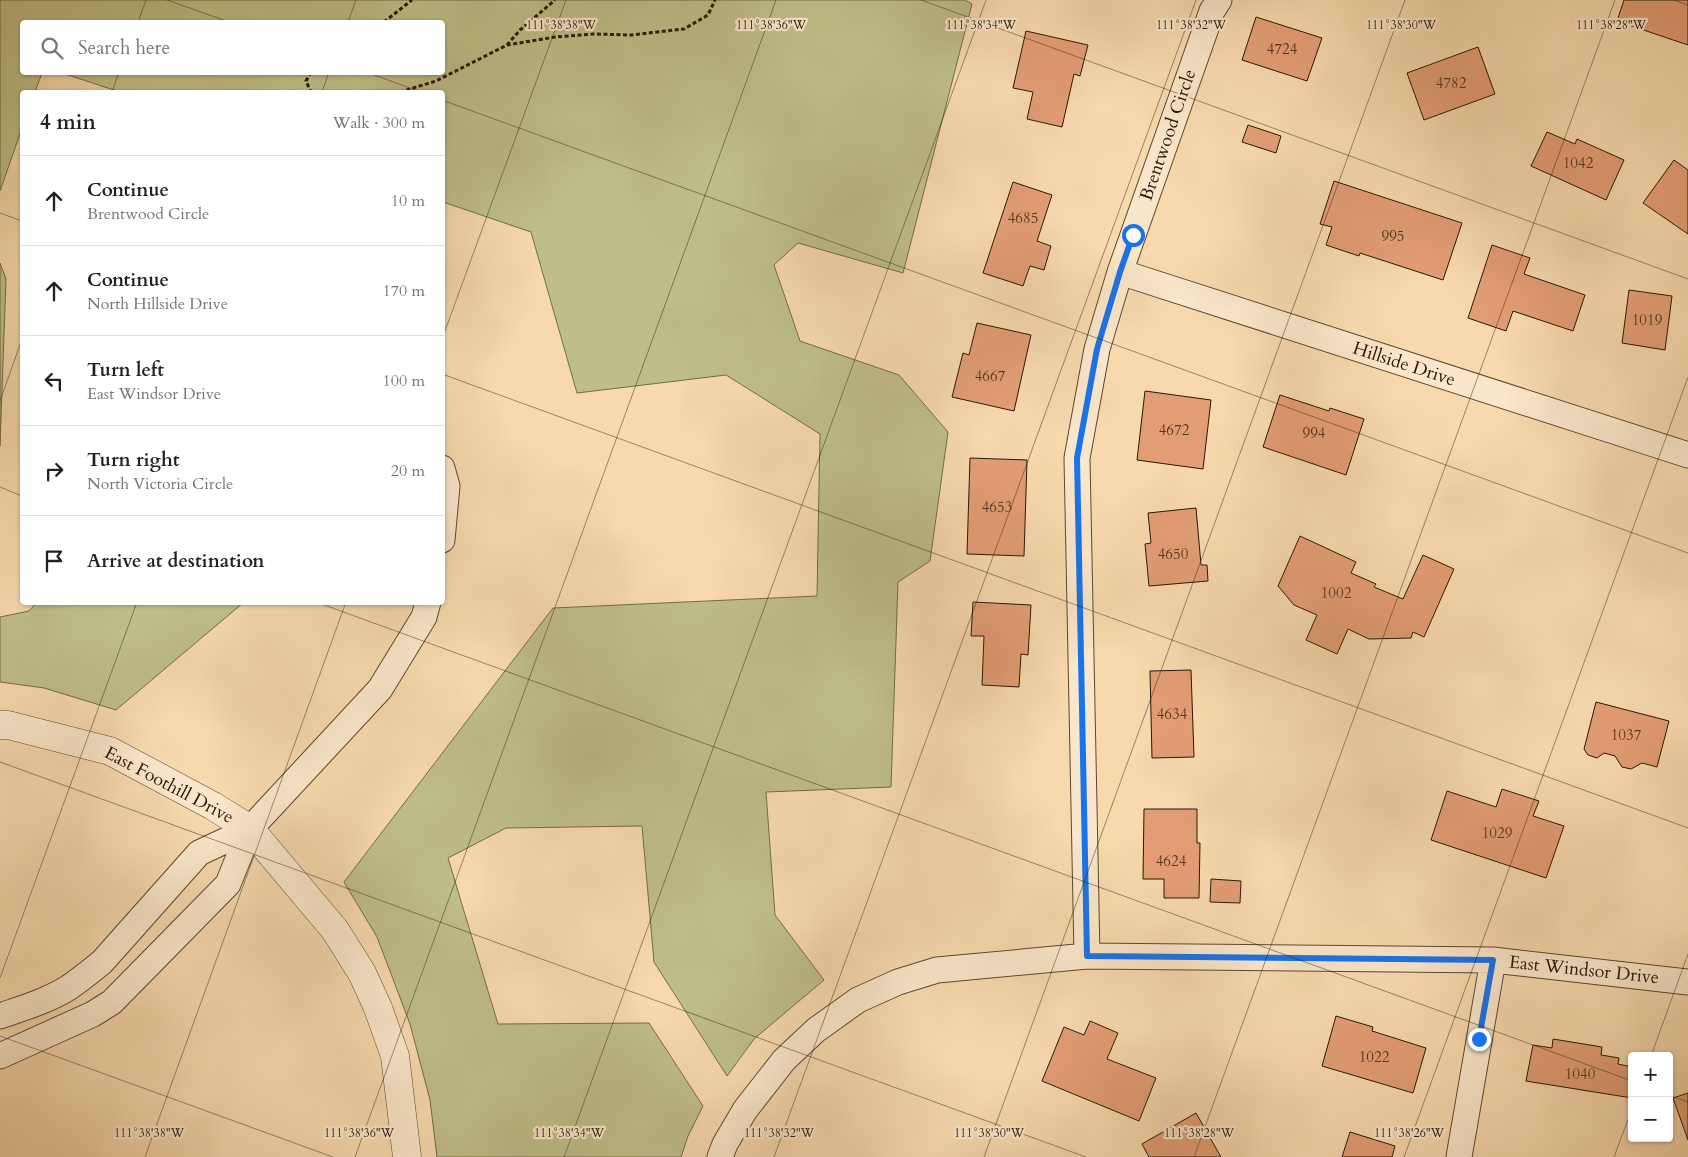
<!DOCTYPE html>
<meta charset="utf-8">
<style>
:root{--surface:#fff;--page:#f2f2f2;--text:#202124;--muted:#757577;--line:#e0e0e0}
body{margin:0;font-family:Cardo,serif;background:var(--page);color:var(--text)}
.controls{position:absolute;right:15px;bottom:15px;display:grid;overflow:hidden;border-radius:5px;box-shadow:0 1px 4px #0004}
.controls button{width:45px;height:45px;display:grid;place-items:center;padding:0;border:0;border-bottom:1px solid var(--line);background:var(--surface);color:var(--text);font:25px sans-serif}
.stop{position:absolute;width:15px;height:15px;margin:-11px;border:4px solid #1a73e8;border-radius:50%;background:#fff}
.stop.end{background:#1a73e8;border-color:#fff;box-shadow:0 1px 5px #0008}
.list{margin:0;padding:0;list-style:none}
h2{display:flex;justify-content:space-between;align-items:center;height:65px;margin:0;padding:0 20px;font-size:21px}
h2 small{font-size:16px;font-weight:400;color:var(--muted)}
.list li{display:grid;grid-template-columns:32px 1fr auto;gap:15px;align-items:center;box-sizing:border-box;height:90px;padding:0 20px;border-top:1px solid var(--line)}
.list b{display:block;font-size:19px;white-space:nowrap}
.list p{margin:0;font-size:16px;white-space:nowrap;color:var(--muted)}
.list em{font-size:16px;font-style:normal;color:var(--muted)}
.icon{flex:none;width:28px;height:28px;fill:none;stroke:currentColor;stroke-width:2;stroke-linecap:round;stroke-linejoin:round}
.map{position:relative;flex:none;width:1688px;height:1157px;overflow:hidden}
.search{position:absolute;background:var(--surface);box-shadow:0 1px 4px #0004;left:20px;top:20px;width:425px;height:55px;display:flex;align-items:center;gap:12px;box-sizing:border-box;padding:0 18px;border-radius:5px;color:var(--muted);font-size:19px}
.panel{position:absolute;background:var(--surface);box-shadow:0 1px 4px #0004;left:20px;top:90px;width:425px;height:515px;border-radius:5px}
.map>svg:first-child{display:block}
</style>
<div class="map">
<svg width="1688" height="1157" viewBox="0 0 1688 1157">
<rect width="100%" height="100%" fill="#f7d9ad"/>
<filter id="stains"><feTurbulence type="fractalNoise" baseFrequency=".004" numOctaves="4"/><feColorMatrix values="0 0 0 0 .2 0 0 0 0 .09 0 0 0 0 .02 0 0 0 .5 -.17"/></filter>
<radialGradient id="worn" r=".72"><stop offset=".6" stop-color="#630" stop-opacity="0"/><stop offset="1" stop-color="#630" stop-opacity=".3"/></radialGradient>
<!-- green -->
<path fill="#bfbe88" stroke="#736b48" d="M0 0H965L972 4 903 273 798 243 774 265 800 341 899 375 948 432 930 561 898 582 891 787 766 792 775 915 824 980 754 1039 727 1076 654 962 642 826 506 828 448 858 498 1024 649 1023 703 1106 688 1136 681 1157H437L430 1100 410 1024 377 937 344 882 553 608 817 596 820 434 726 375 577 393 531 232 443 202 442 92H120L62 73 442 72V22H22V72L42 73 35 92H22V128L0 191Z
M0 263 6 279 0 446Z
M37 602H243V603L116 710 44 688 0 682V617L29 611Z"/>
<!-- building -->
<path fill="#e39d75" stroke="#271807" d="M1624 0H1688V45L1617 21Z
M1256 17 1322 38 1307 81 1242 60Z
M1026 31 1088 45 1080 76 1074 74 1062 127 1027 119 1033 92 1013 88Z
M1478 47 1495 94 1424 120 1407 73Z
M1248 125 1281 136 1276 153 1242 142Z
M1547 132 1575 144 1577 139 1624 160 1606 200 1531 166Z
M1674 160 1688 170V234L1643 203Z
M1334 181 1462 223 1443 280 1360 253 1359 256 1326 245 1332 227 1320 224Z
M1013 182 1052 195 1037 241 1051 246 1044 270 1030 266 1023 286 983 273Z
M1492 245 1530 258 1524 274 1585 295 1573 331 1513 311 1506 331 1468 318Z
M1629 290 1672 296 1665 350 1622 343Z
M977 323 1031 335 1014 411 952 397 963 353 969 355Z
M1145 391 1211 400 1203 469 1137 460Z
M1280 395 1329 411 1330 408 1364 419 1346 475 1263 447Z
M970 458 1027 460 1024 556 967 554Z
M1196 508 1201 565H1207L1208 581 1149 586 1145 544 1151 543 1148 513Z
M1300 536 1356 562 1351 573 1376 584 1374 587 1403 599 1423 555 1454 569 1424 637 1413 632 1411 638 1369 639 1348 629 1337 654 1306 640 1317 615 1294 605 1278 586Z
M973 602 1031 605 1028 655 1021 654 1019 687 982 685 984 636H971Z
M1191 670 1194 757 1152 758 1150 671Z
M1596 702 1669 721 1657 767 1642 763 1631 769 1622 767 1615 756 1604 753 1597 758 1588 755 1584 749Z
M1502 789 1539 801 1533 816 1564 826 1546 878 1431 840 1447 791 1496 807Z
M1144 809H1197V843H1200L1199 898H1164V879H1143Z
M1211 879 1241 881 1240 903 1210 902Z
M1336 1016 1373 1027 1372 1031 1426 1048 1413 1093 1322 1066Z
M1090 1021 1118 1033 1107 1059 1156 1078 1139 1121 1042 1081 1064 1027 1084 1035Z
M1553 1039 1602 1047 1601 1055 1619 1058 1618 1064 1632 1067V1098L1526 1081 1533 1045 1552 1048Z
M1688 1093V1140L1673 1098Z
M1196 1113 1221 1157H1149L1142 1144Z
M1350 1132 1395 1146 1392 1157H1342Z"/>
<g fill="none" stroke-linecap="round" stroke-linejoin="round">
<defs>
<path id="minor" d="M1120 272 1688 455
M442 468 447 486 442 540
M1087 956 1077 458 1097 349 1120 272 1212 11 1219 0
M0 1016C23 1008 47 1001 68 988 80 980 91 971 102 962L199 853 250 829 380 689 424 617 428 602
M0 1056 93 1014 112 1002 228 884 250 829
M720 1157 725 1144 745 1110 784 1060 816 1030 858 1000 898 982 937 970 1087 956 1493 960 1688 982
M1459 1157 1493 960"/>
<path id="tertiary" d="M0 725H8L110 751 213 806 250 829 335 930 362 973 378 1008 395 1056 407 1157"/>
</defs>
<!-- minor casing -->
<use href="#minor" stroke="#5b4830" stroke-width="27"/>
<!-- tertiary casing -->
<use href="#tertiary" stroke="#5b4830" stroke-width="29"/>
<!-- path -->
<path stroke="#271807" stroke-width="3" stroke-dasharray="4 2.5" stroke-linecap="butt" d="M384 22 412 0
M507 45 520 30 555 0
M311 72 306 81 311 92
M400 92 436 81 507 45 555 37 594 34 631 35 684 29 708 15 715 0"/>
<!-- minor -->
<use href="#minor" stroke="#fae6ca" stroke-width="25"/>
<!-- tertiary -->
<use href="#tertiary" stroke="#fae6ca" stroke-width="28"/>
</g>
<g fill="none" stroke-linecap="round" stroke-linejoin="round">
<!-- route -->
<path stroke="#1a73e8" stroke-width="6" d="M1133 235 1120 272 1097 349 1077 458 1087 956 1493 960 1479 1039"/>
</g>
<!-- ticks -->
<path fill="none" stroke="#271807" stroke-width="1" stroke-opacity="0.45" d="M167 0 229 22M921 0 1688 279M1674 0 1688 5M138 22 146 0M348 22 356 0M366 72 421 92M112 92 119 72M322 92 329 72M442 100 1688 553M0 213 22 221M442 339 566 0M442 374 1688 828M0 401 22 339M0 487 22 496M316 602 1632 1081M0 762 1086 1157M0 978 137 602M0 1036 333 1157M1651 1056 1688 954M1669 1095 1688 1102M145 1157 346 602M355 1157 776 0M564 1157 986 0M774 1157 1196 0M984 1157 1405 0M1194 1157 1615 0M1404 1157 1688 377M1614 1157 1632 1109"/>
<g text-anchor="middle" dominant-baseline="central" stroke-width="4.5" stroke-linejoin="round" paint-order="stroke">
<!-- number labels -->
<g font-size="15" fill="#563922">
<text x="1282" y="49">4724</text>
<text x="1451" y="83">4782</text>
<text x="1578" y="163">1042</text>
<text x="1023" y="218">4685</text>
<text x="1393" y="236">995</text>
<text x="1647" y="320">1019</text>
<text x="990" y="376">4667</text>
<text x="1174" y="430">4672</text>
<text x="1314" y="433">994</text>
<text x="997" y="507">4653</text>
<text x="1173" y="554">4650</text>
<text x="1336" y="593">1002</text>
<text x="1172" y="714">4634</text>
<text x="1626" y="735">1037</text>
<text x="1497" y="833">1029</text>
<text x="1171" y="861">4624</text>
<text x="1374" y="1057">1022</text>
<text x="1580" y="1074">1040</text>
</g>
<!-- street labels -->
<g font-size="18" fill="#271807" stroke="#fae6ca">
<text transform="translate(1168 135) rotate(-71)">Brentwood Circle</text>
<text transform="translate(1404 364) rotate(18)">Hillside Drive</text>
<text transform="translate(169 785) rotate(28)">East Foothill Drive</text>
<text transform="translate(1584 970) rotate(6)">East Windsor Drive</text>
</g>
</g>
<g font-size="12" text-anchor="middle" fill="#271807" stroke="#fae6ca" stroke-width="4.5" stroke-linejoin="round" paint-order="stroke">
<text x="561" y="29">111°38'38"W</text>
<text x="771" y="29">111°38'36"W</text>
<text x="981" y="29">111°38'34"W</text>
<text x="1191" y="29">111°38'32"W</text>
<text x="1401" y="29">111°38'30"W</text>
<text x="1611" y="29">111°38'28"W</text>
<text x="149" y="1137">111°38'38"W</text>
<text x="359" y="1137">111°38'36"W</text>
<text x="569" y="1137">111°38'34"W</text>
<text x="779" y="1137">111°38'32"W</text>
<text x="989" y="1137">111°38'30"W</text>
<text x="1199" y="1137">111°38'28"W</text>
<text x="1409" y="1137">111°38'26"W</text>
</g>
<rect width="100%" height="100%" filter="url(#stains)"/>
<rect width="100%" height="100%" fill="url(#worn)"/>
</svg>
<div class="controls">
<button>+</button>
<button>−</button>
</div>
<div class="stop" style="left:1133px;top:235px"></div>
<div class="stop end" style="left:1479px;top:1039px"></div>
<div class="search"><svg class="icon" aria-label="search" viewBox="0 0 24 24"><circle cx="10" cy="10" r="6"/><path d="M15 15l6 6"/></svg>Search here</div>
<section class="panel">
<h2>4 min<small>Walk · 300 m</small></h2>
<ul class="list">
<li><svg class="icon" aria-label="ahead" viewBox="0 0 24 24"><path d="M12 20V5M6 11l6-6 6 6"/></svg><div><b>Continue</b><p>Brentwood Circle</p></div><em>10 m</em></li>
<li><svg class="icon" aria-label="ahead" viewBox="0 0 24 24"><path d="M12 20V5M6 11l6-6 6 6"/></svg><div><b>Continue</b><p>North Hillside Drive</p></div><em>170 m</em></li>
<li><svg class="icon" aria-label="left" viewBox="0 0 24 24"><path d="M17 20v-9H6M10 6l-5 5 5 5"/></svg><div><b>Turn left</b><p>East Windsor Drive</p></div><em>100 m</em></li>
<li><svg class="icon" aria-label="right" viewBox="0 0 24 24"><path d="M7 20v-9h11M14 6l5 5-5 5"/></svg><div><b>Turn right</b><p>North Victoria Circle</p></div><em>20 m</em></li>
<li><svg class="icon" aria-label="arrive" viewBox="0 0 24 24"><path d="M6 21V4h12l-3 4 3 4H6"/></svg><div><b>Arrive at destination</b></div></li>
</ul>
</section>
</div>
